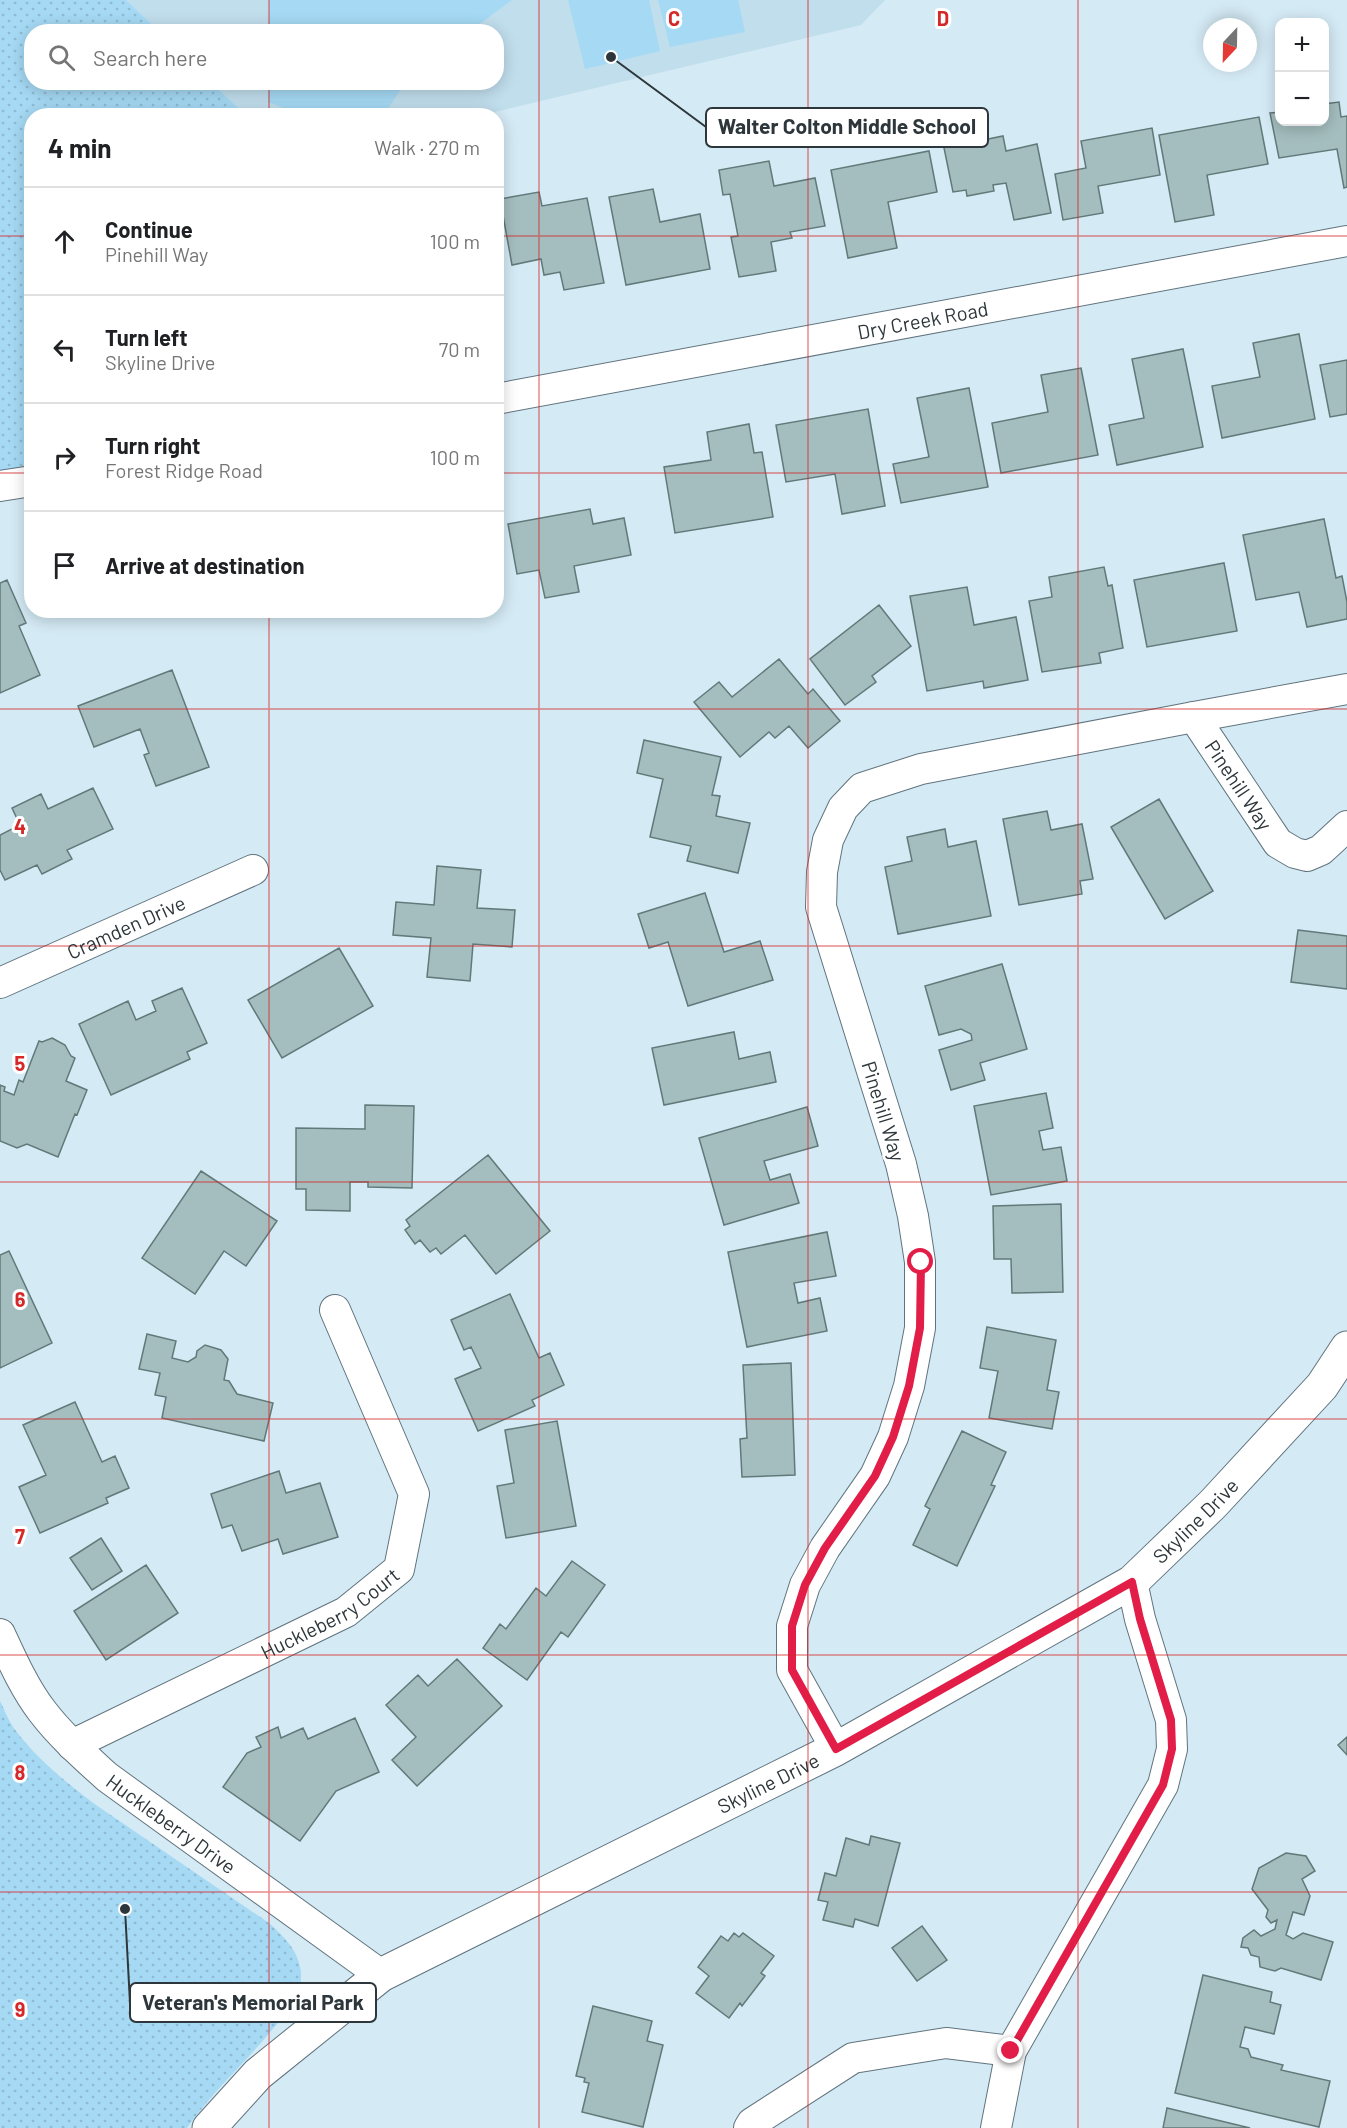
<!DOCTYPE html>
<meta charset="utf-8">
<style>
:root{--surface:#fff;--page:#f2f2f2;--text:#202124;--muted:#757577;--line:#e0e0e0}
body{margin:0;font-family:Barlow,sans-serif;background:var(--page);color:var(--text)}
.controls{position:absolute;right:18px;top:18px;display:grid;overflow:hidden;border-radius:12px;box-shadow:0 3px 15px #0003}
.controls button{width:54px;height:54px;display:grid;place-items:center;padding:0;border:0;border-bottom:2px solid var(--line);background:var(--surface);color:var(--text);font:30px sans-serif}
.compass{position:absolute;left:1203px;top:18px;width:54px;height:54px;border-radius:50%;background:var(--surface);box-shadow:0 3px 15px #0003;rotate:202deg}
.stop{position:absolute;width:18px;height:18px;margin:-14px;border:4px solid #e11d48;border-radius:50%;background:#fff}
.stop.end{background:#e11d48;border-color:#fff;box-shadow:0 2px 6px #0008}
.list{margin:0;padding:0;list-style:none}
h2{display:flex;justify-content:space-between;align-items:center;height:78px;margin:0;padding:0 24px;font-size:26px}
h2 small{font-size:20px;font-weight:400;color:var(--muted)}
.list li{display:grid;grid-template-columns:39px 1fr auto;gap:18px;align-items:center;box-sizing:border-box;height:108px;padding:0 24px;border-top:2px solid var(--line)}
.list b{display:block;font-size:22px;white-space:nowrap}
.list p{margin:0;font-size:20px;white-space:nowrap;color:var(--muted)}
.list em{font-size:20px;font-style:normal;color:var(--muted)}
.icon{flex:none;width:33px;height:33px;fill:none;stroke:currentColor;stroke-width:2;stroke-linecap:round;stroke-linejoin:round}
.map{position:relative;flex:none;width:1347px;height:2128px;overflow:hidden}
.search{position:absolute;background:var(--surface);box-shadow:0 3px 15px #0003;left:24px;top:24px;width:480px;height:66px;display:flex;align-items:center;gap:15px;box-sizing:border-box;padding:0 21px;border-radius:24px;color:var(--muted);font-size:22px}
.panel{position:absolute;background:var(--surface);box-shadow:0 3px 15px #0003;left:24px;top:108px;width:480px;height:510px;border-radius:24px}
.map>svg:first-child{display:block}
</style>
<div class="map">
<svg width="1347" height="2128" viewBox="0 0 1347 2128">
<defs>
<pattern id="grass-dots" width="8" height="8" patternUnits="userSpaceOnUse" patternTransform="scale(1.5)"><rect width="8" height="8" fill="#a5d9f4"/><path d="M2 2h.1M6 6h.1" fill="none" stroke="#8ebbd2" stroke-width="1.8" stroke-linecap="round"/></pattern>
</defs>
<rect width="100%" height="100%" fill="#d4eaf5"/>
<!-- built -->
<path fill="#c1deed" d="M126 0H885L861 25 478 116 278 115 239 109 212 83 496 82V32L159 31Z"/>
<!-- grass -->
<path fill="url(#grass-dots)" d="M0 0H126L159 31 32 32V82L212 83 239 109 233 116H32L31 481 0 486Z
M0 1701C5 1711 9 1722 16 1731 38 1760 67 1783 96 1805L269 1923C282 1935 297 1949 300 1967 302 1975 301 1987 298 1994 292 2008 281 2020 271 2031 244 2064 211 2093 187 2128H0Z"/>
<!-- pitch -->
<path fill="#a5d9f4" d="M269 0H512L470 31H269Z
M568 0H649L660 51 585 69Z
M658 0H738L745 32 670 47Z
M269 83V82L405 83 383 116 291 111 268 102Z"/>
<!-- building -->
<path fill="#a4bdbe" stroke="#617979" stroke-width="1.5" d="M1339 102 1341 117 1347 116V187L1344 188 1337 149 1279 158 1270 113 1280 112V122H1324V104Z
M1259 117 1268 164 1207 175 1214 215 1175 222 1159 135Z
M1152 128 1160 175 1098 186 1103 213 1063 220 1055 174 1086 168 1081 141Z
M962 134 964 144 1003 136 1006 151 1037 144 1051 213 1014 220 1006 183 993 185 994 191 967 196 966 190 953 192 942 138Z
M929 151 937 192 888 202 897 248 848 258 831 170Z
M769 161 774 186 815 178 825 226 790 232 792 238 771 242 776 271 739 277 731 237 738 236 730 194 723 195 719 170Z
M653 189 660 222 700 214 710 269 626 285 609 197Z
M539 192 542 206 587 198 604 283 564 290 560 272 544 275 541 259 512 265 500 199Z
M1299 334 1315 419 1222 438 1212 386 1260 377 1253 343Z
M1183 349 1203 447 1117 465 1109 425 1144 418 1132 359Z
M1347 360V414L1330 417 1320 365Z
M1081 368 1098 455 1001 473 992 423 1048 412 1041 375Z
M969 388 988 487 901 503 893 464 929 457 917 398Z
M868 409 885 506 842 514 835 474 786 482 776 425Z
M749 424 754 453 762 452 773 517 675 533 664 467 711 460 707 432Z
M590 509 593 524 624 518 631 555 574 566 579 592 545 598 539 570 517 574 508 524Z
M1324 519 1336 578 1342 576 1347 602V619L1307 627 1299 592 1256 600 1243 535Z
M1224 563 1237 631 1147 647 1134 580Z
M1104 567 1108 586 1112 585 1123 648 1099 653 1101 663 1042 672 1029 601 1052 597 1049 577Z
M496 570 500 590H496Z
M7 580 26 623 19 626 40 675 0 693V583Z
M967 587 974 625 1016 617 1028 680 984 688 983 681 927 691 910 596Z
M879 605 911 646 872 676 876 682 845 705 810 659Z
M779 659 808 694 813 689 840 721 808 748 789 726 775 738 769 732 740 757 694 702 719 682 732 697Z
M172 670 209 767 156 786 144 755 149 753 140 729 94 747 78 706Z
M644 740 721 757 712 795 720 796 716 816 750 823 738 873 687 861 691 846 650 837 663 779 637 773Z
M93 788 113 829 67 850 72 859 42 874 37 865 5 880 0 870V835L20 825 12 808 41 794 48 809Z
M1159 799 1213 891 1165 919 1111 827Z
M1047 811 1051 830 1082 824 1093 879 1080 881 1082 894 1019 905 1003 819Z
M945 829 948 847 976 841 991 916 898 934 885 867 912 861 907 837Z
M437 866 481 870 477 908 515 910 512 947 473 944 470 981 427 977 431 938 393 935 396 902 434 905Z
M705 893 724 952 760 941 773 980 688 1006 668 942 649 948 638 914Z
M1298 930 1347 936V989L1291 982Z
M339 948 373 1006 282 1058 248 1000Z
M1002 964 1027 1049 980 1063 985 1080 951 1090 939 1050 972 1040 971 1034 961 1029 939 1035 925 986Z
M182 988 207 1043 187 1052 190 1059 111 1095 79 1024 128 1001 136 1020 156 1011 152 1001Z
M734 1032 739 1059 770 1052 776 1082 664 1105 652 1048Z
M52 1038 65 1045 71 1056 75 1058 66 1081 87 1090 77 1115 75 1114 58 1157 27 1144 17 1148 0 1141V1085L5 1087 4 1091 14 1095 19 1080 23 1082 39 1041 42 1042Z
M1046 1093 1053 1128 1039 1131 1043 1150 1061 1147 1067 1181 991 1195 974 1106Z
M365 1105 414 1106 412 1188 368 1187V1182H350V1211L306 1210V1189H296V1128L365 1129Z
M807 1107 818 1146 764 1161 770 1180 790 1174 799 1203 724 1225 699 1138Z
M488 1155 550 1231 496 1274 465 1235 441 1254 436 1248 430 1252 420 1240 415 1244 405 1230 410 1226 406 1220Z
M201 1171 277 1221 246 1266 224 1251 195 1294 142 1258Z
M1061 1204 1063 1292 1012 1293 1011 1259H994L993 1206Z
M827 1232 836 1276 794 1283 798 1303 820 1298 827 1331 747 1347 728 1252Z
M9 1251 52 1343 0 1368V1255Z
M510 1294 539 1358 550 1353 564 1385 532 1400 535 1406 478 1431 455 1379 481 1368 471 1347 464 1350 451 1320Z
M987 1327 1056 1340 1047 1390 1059 1392 1052 1429 989 1418 998 1371 980 1368Z
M147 1334 176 1341 172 1358 188 1362 196 1357 197 1351 205 1345 221 1350 228 1359 224 1380 229 1381 237 1394 273 1403 264 1441 162 1418 166 1397 155 1395 160 1373 139 1369Z
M791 1363 795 1475 742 1477 740 1439 747 1438 743 1365Z
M75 1402 102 1462 115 1456 129 1488 106 1498 108 1503 40 1533 19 1487 46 1475 23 1425Z
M557 1421 576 1526 506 1538 497 1486 514 1483 505 1430Z
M962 1431 1006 1452 991 1485 995 1486 957 1566 913 1545 930 1509 925 1506Z
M279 1471 286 1493 320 1483 338 1537 283 1554 278 1539 242 1551 232 1525 222 1528 211 1494Z
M101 1538 122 1571 92 1590 70 1558Z
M572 1561 605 1585 568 1637 561 1632 527 1680 483 1648 500 1624 506 1629 536 1588 546 1596Z
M146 1565 178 1613 106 1660 74 1611Z
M457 1659 502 1706 417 1786 392 1760 416 1737 386 1705 418 1675 428 1686Z
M355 1718 379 1772 336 1791 300 1841 223 1787 247 1753 261 1747 256 1737 278 1727 281 1738 303 1728 308 1739Z
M1347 1737V1755L1338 1745Z
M871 1836 900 1843 878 1926 855 1919 853 1927 823 1920 828 1902 818 1900 825 1873 836 1876 846 1838 869 1845Z
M1286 1853 1306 1856 1315 1871 1302 1879 1310 1896 1304 1915 1293 1912 1286 1935 1293 1939 1303 1933 1333 1942 1321 1980 1281 1968 1275 1971 1260 1967 1259 1957 1251 1955 1248 1948 1241 1947 1243 1938 1254 1930 1261 1936 1275 1929 1277 1920 1271 1923 1266 1917 1268 1910 1252 1889 1259 1868Z
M922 1926 947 1960 917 1981 892 1948Z
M734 1933 739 1937 743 1933 774 1956 761 1973 765 1976 742 2006 740 2003 729 2018 696 1993 709 1976 698 1967 721 1936 728 1941Z
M1203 1975 1272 1992 1270 2002 1281 2005 1274 2034 1245 2027 1240 2047 1248 2049 1251 2057 1283 2065 1281 2070 1330 2081 1319 2127 1175 2093Z
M593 2006 652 2021 647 2041 663 2045 643 2127 582 2112 589 2083 584 2082 585 2078 576 2076Z
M1167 2108 1250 2128H1163Z"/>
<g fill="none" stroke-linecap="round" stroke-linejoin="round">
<defs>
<g id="minor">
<path id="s1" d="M496 399 1347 241"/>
<path d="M0 486 32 481"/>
<path id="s2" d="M1347 689 1194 717 1278 843 1295 853 1307 856 1321 850 1347 826"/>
<path id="s3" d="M0 983 253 870"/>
<path id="s4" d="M0 1634C12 1660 25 1689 42 1711 61 1736 84 1756 107 1777L381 1975"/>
<path id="s5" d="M72 1745 346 1612 399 1569 414 1494 335 1310"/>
<path d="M836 1749 792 1670V1626L805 1585 825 1548 875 1476 893 1437 909 1386 920 1328V1262L913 1216 901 1164 821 907 822 872 828 840 843 808 862 788 921 769 1194 717"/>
<path d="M749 2128 752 2123 853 2058 946 2043 1011 2051"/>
<path d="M996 2128 1011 2051 1163 1785 1172 1749 1171 1720 1140 1619 1132 1582"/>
</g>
<g id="tertiary">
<path id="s6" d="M209 2128 258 2074 381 1975 836 1749 1132 1582 1213 1504 1322 1386 1347 1348"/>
</g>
</defs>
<!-- minor casing -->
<use href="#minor" stroke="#61747e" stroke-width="32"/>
<!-- tertiary casing -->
<use href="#tertiary" stroke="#61747e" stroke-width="35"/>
<!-- minor -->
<use href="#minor" stroke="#fff" stroke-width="30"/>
<!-- tertiary -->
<use href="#tertiary" stroke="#fff" stroke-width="33"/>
</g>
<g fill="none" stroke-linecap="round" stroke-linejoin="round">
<!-- route -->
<path stroke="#e11d48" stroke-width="8" d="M921 1262 920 1328 909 1386 893 1437 875 1476 825 1548 805 1585 792 1626V1670L836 1749 1132 1582 1140 1619 1171 1720 1172 1749 1163 1785 1011 2051"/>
</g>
<!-- grid -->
<path fill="none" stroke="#d62828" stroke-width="1.5" stroke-opacity="0.55" d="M269 0V32M539 0V2128M808 0V2128M1078 0V2128M269 82V116M0 236H32M496 236H1347M0 473H32M496 473H1347M269 610V2128M0 709H1347M0 946H1347M0 1182H1347M0 1419H1347M0 1655H1347M0 1892H1347"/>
<g text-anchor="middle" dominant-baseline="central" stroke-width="6" stroke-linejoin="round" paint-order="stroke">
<!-- street labels -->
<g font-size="20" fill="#2d363a" stroke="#fff">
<text stroke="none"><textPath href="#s1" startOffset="434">Dry Creek Road</textPath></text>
<text stroke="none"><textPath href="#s2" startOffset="237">Pinehill Way</textPath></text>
<text stroke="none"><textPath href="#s3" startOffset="138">Cramden Drive</textPath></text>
<text transform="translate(884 1111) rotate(73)">Pinehill Way</text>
<text stroke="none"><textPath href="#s6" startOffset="1167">Skyline Drive</textPath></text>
<text stroke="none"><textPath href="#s5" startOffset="290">Huckleberry Court</textPath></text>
<text stroke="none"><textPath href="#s6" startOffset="663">Skyline Drive</textPath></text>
<text stroke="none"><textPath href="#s4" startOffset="260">Huckleberry Drive</textPath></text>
</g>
</g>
<g font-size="20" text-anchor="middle" font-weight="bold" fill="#d62828" stroke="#fff" stroke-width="6" stroke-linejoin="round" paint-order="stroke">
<text x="674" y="26">C</text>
<text x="943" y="26">D</text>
<text x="20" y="834">4</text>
<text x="20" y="1071">5</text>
<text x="20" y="1307">6</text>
<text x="20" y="1544">7</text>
<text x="20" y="1780">8</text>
<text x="20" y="2017">9</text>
</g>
<!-- callouts -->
<path fill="none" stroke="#2d363a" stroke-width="2" d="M611 57L706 127M125 1909L130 2003"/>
<g fill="#2d363a" stroke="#fff" stroke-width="2">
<circle cx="611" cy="57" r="6"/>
<circle cx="125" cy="1909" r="6"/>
</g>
<g fill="#fff" stroke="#2d363a" stroke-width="2">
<rect x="706" y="108" width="282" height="39" rx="6"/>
<rect x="130" y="1983" width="246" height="39" rx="6"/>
</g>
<g font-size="21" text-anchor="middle" font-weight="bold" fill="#2d363a">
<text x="847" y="134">Walter Colton Middle School</text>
<text x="253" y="2010">Veteran's Memorial Park</text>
</g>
</svg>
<div class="controls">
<button>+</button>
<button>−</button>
</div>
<svg class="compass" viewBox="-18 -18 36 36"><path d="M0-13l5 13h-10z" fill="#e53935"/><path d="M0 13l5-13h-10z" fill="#757577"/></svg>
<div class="stop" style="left:921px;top:1262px"></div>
<div class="stop end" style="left:1011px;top:2051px"></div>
<div class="search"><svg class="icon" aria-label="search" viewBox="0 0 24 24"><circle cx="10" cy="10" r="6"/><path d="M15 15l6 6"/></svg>Search here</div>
<section class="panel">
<h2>4 min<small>Walk · 270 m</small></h2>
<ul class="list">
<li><svg class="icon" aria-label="ahead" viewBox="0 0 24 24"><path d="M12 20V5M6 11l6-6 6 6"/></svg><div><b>Continue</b><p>Pinehill Way</p></div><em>100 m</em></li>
<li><svg class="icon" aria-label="left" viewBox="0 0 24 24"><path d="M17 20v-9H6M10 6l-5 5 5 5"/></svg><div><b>Turn left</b><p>Skyline Drive</p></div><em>70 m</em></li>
<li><svg class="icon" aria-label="right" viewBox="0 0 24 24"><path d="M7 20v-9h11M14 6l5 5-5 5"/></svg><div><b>Turn right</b><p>Forest Ridge Road</p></div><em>100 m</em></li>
<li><svg class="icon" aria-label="arrive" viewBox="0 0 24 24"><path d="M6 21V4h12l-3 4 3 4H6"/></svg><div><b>Arrive at destination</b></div></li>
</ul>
</section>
</div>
